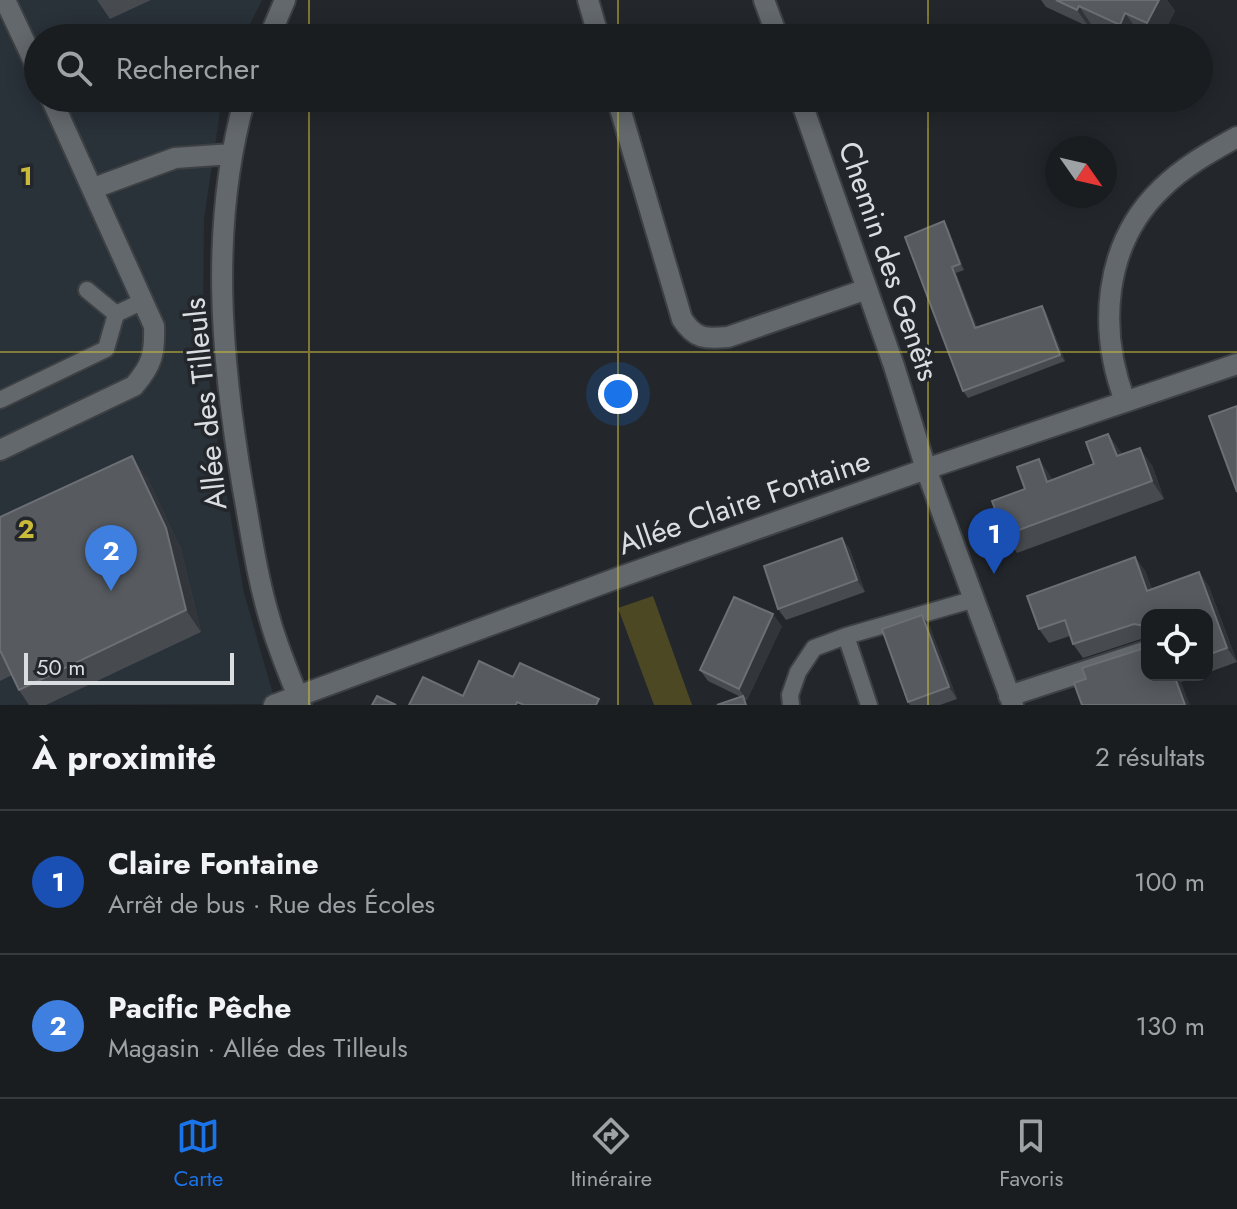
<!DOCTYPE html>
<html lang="fr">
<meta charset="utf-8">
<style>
:root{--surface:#1a1d20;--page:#272a2d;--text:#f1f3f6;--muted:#9fa2a5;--line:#383b3e;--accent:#1a73e8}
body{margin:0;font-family:Jost,sans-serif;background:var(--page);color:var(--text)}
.controls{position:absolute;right:24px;bottom:24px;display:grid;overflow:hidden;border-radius:16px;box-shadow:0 4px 20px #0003}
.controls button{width:72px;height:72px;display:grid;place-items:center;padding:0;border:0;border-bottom:2px solid var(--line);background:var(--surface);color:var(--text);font:40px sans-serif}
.compass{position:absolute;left:1045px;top:136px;width:72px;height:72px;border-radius:50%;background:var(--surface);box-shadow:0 4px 20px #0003;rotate:124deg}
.scale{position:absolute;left:24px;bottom:20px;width:210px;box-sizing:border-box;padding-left:8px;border:4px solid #dbdee1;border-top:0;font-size:22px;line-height:28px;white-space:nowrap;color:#dbdee1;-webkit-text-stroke:6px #23272b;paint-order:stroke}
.you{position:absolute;left:618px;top:394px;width:28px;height:28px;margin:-20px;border:6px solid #fff;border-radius:50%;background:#1a73e8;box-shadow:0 0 0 12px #1a73e833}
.badge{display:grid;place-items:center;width:52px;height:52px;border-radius:50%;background:var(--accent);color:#fff;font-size:26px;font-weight:700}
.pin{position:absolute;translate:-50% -66px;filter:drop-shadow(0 2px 4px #0008)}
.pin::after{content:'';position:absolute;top:42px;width:28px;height:24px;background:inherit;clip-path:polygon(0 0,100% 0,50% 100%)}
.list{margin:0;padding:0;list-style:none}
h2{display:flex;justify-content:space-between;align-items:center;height:104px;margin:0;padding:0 32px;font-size:34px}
h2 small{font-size:26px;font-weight:400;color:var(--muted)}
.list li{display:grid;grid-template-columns:52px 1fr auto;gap:24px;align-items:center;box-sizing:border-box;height:144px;padding:0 32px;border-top:2px solid var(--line)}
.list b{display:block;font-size:30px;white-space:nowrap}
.list p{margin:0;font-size:26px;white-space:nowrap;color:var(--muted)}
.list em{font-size:26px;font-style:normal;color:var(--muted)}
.icon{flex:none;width:44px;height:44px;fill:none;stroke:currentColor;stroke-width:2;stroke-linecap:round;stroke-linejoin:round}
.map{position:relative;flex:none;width:1237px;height:705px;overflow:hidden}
.search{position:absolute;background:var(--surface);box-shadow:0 4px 20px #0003;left:24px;right:24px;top:24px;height:88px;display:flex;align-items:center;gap:20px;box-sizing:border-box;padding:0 28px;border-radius:44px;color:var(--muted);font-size:30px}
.sheet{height:392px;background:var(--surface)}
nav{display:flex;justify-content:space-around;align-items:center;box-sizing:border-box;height:112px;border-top:2px solid var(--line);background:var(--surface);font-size:22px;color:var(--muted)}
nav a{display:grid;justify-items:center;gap:4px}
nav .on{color:var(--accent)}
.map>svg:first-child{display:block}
</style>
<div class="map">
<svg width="1237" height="705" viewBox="0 0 1237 705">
<rect width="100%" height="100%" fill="#23272b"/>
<!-- built -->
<path fill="#293139" d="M0 0H262L243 38H38V98H222L204 219 203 328 215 427 244 593 276 704 0 705Z"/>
<!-- green -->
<path fill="#4d4824" d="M653 596 692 705H654L618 608Z"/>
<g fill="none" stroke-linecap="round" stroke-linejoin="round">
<defs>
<path id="service" d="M87 290 116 314
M0 400 106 349 116 314 143 301
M846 636 869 705
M791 705 790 695 798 672 814 648 846 636 975 599"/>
<path id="minor" d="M5 0 38 70
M588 0 599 38
M764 0 778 38
M269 38 285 0
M245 98C209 226 221 360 243 489 251 533 257 577 270 620 278 649 290 676 301 705
M617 98 682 319C695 339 705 339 728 337L867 289
M800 98 894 366 926 469 1013 705
M94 188 175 158 232 154
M1125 401C1098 330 1103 245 1161 189 1183 167 1210 152 1237 137
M0 450 134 386C152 365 155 354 154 326L51 98
M1009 696 1147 651
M274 705 623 576 926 469 1237 364"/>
</defs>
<!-- service casing -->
<use href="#service" stroke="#3e4144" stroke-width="20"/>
<!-- minor casing -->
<use href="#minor" stroke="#3e4144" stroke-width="24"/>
<!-- service -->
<use href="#service" stroke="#63686d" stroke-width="16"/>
<!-- minor -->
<use href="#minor" stroke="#63686d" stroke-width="20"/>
</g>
<!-- wall -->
<path fill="#474b50" d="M97 0H151L110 19Z
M1041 0H1167L1175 11 1161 38H1152L1138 31 1135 38H1122L1091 24 1089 27 1046 7Z
M948 228 964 270 956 273 977 327 1042 306 1046 312 1065 361 968 398 963 391Z
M1108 434 1122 454 1152 465 1164 499 1017 553 1005 535 1025 489 1051 477 1052 480 1094 464Z
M147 477 181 549 201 632 46 705H29L19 690 12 675 0 681V517Z
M842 538 850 550 865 592 786 620 778 609Z
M1135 557 1145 571 1152 589 1199 572 1209 587 1237 662 1207 673V615H1147V639L1144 638 1083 658 1073 644 1070 636 1049 643 1039 629Z
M782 626 747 700 708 681 700 670Z
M930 627 957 699 940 705H910L908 702Z
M1142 649 1147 675H1201L1181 682 1086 679Z"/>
<!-- shaded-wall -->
<path fill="#32363b" d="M1159 0H1167L1175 11 1161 38H1157L1147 23Z
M1079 6 1091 24 1089 27 1077 10Z
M1125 13 1138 31 1135 38H1129L1120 25Z
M944 221 948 228 964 270 960 264Z
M952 267 956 273 980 334 975 328Z
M1042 306 1046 312 1065 361 1060 355Z
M1108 434 1121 452 1129 474 1117 456Z
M1140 448 1152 465 1164 499 1152 481Z
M132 456 147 477 181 549 201 632 186 610Z
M1039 459 1051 477 1060 499 1047 482Z
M842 538 850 550 865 592 857 580Z
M1135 557 1145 571 1158 605 1147 591Z
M1199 572 1209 587 1237 662 1227 648Z
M773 614 782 626 747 700 739 689Z
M922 615 930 627 957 699 949 687Z
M1174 675H1176L1181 682 1190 705H1185Z"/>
<!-- building -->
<path fill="#575b60" stroke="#6c6f74" stroke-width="2" d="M1056 0H1159L1147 23 1125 13 1120 25 1079 6 1077 10Z
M944 221 960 264 952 267 975 328 1042 306 1060 355 963 391 905 237Z
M1237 406V492L1209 416Z
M1108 434 1117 456 1140 448 1152 481 1005 535 992 501 1025 489 1017 467 1039 459 1047 482 1094 464 1086 442Z
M132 456 166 528 186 610 19 690 1 652H0V517Z
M842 538 857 580 778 609 764 566Z
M1135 557 1147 591 1199 572 1227 648 1207 655V615H1147V629L1145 626 1134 624 1073 644 1065 620 1039 629 1027 596Z
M734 597 773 614 739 689 700 670Z
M922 615 949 687 908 702 882 629Z
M1147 643V675H1174L1185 705H1082L1074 683 1086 679 1082 668 1142 649Z
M479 661 513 677 520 663 599 699 596 705H524L517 702 516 705H409L423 677 463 696Z
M377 696 396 705H372Z
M743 696 746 705H717Z"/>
<!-- grid -->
<path fill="none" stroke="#caba3a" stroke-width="2" stroke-opacity="0.55" d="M309 0V38M618 0V38M928 0V38M309 98V705M618 98V705M928 98V705M0 352H1237"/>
<g text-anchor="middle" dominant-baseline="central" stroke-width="7" stroke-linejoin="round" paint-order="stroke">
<!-- street labels -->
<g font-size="30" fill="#dbdee1" stroke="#23272b">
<text transform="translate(889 261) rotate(71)">Chemin des Genêts</text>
<text transform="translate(205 404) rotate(-96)">Allée des Tilleuls</text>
<text transform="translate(744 502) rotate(-19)">Allée Claire Fontaine</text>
</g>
</g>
<g font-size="26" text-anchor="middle" font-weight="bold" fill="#caba3a" stroke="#23272b" stroke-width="7" stroke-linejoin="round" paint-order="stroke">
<text x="26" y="185">1</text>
<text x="26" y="538">2</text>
</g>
</svg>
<div class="controls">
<button><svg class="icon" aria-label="locate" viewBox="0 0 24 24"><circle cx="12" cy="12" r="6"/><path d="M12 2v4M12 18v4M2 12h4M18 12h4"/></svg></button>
</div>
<svg class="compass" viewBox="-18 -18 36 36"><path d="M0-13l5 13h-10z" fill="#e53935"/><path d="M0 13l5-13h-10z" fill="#9fa2a5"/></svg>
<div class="scale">50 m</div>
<div class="you"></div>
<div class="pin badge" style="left:994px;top:574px;background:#1a4fb4">1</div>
<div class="pin badge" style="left:111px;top:591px;background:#3f7fe0">2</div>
<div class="search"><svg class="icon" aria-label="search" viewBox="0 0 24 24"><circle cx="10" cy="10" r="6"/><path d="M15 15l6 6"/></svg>Rechercher</div>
</div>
<section class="sheet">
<h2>À proximité<small>2 résultats</small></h2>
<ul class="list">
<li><span class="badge" style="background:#1a4fb4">1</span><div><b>Claire Fontaine</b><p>Arrêt de bus · Rue des Écoles</p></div><em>100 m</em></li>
<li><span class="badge" style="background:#3f7fe0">2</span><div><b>Pacific Pêche</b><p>Magasin · Allée des Tilleuls</p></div><em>130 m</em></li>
</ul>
</section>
<nav>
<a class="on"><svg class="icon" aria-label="map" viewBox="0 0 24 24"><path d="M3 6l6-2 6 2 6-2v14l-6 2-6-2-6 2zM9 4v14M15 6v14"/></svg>Carte</a>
<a><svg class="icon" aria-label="directions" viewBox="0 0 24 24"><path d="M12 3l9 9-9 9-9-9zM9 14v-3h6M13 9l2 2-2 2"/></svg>Itinéraire</a>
<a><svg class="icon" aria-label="saved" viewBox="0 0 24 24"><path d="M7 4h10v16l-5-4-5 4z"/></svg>Favoris</a>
</nav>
